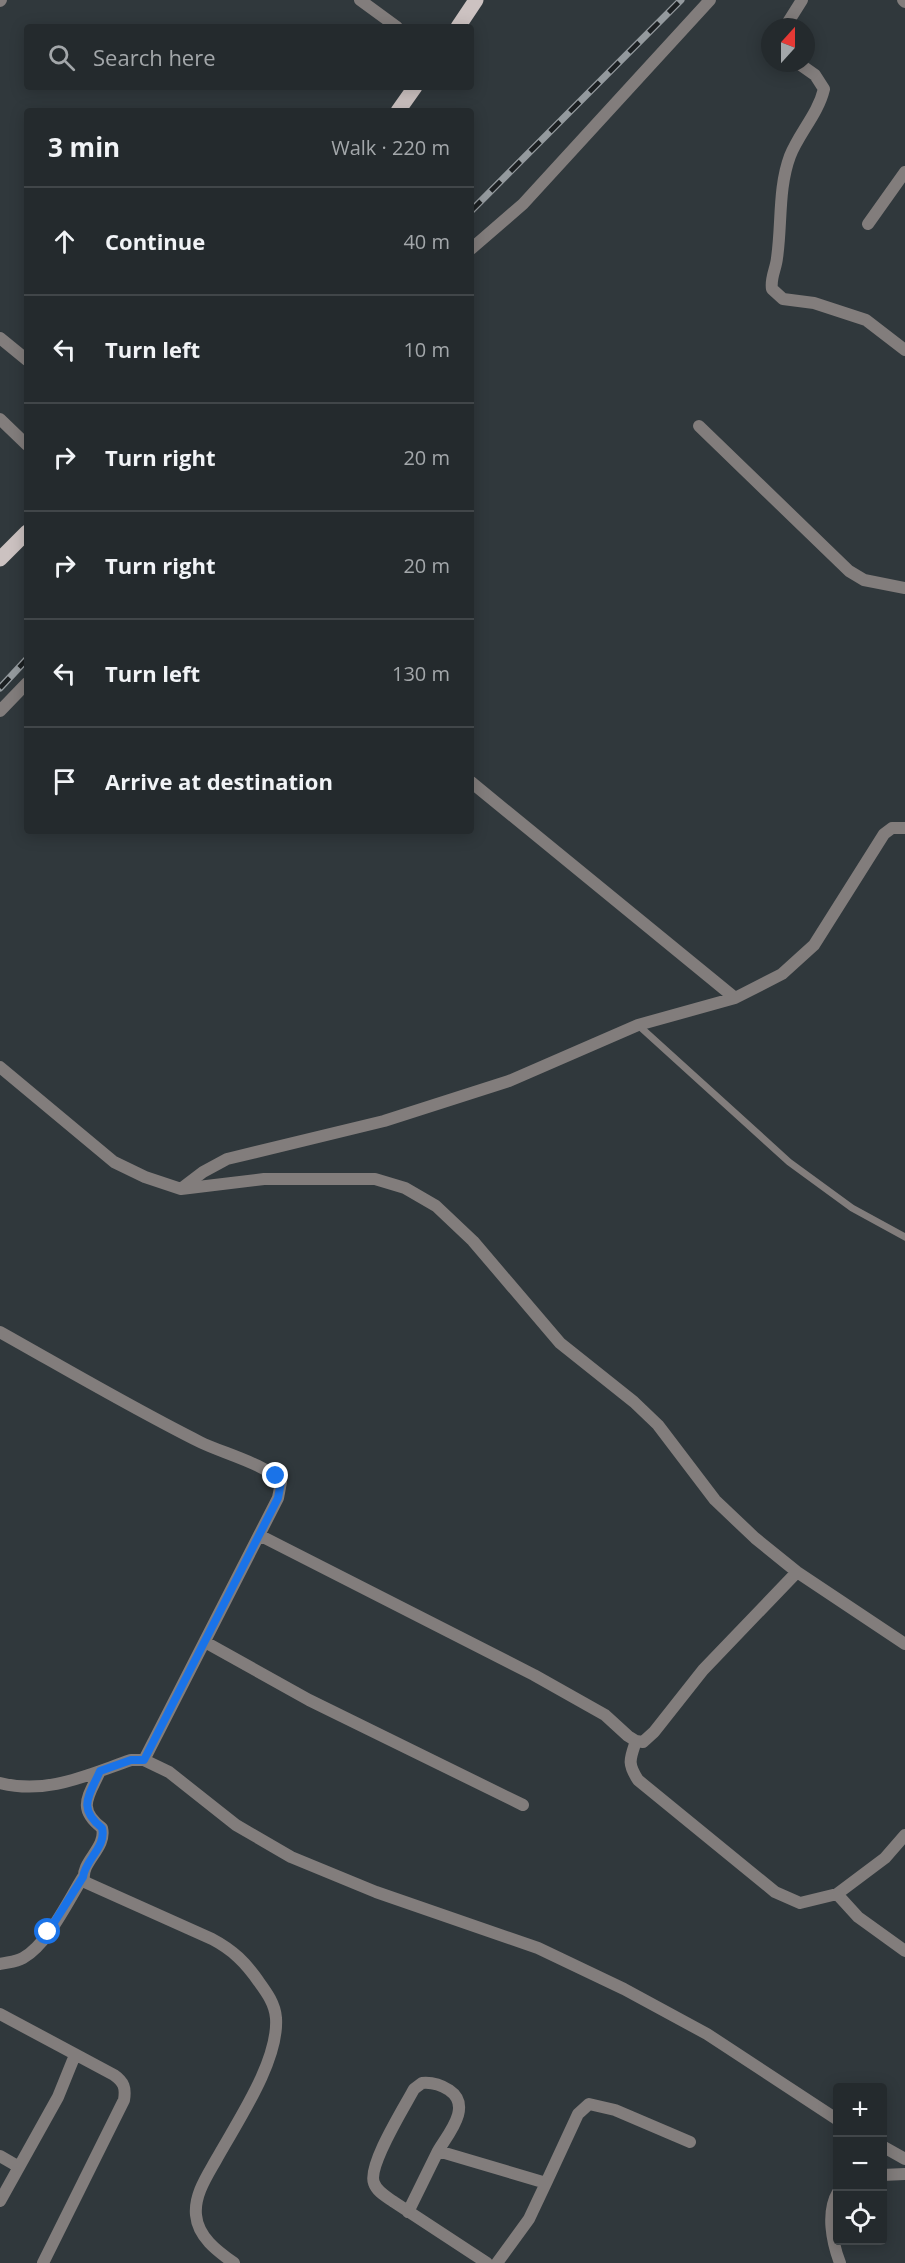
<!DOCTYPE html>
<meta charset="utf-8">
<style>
:root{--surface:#242a2d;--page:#303639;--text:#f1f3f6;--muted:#a3a7aa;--line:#414649}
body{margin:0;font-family:"Open Sans",sans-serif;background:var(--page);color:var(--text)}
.controls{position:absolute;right:18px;bottom:18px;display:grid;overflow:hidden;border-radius:6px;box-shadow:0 3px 15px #0003}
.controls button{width:54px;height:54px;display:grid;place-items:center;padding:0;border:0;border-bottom:2px solid var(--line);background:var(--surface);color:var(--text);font:30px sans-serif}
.compass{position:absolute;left:761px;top:18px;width:54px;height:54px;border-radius:50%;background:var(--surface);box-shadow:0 3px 15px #0003;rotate:21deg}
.stop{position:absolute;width:18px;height:18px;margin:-14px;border:4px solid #1a73e8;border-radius:50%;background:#fff}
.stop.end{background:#1a73e8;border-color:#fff;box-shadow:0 2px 6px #0008}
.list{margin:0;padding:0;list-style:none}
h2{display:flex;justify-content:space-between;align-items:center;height:78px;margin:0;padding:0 24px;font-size:26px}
h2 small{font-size:20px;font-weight:400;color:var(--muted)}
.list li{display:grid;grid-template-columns:39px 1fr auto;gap:18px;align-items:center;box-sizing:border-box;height:108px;padding:0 24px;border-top:2px solid var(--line)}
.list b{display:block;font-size:22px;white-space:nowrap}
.list em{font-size:20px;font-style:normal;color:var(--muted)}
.icon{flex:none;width:33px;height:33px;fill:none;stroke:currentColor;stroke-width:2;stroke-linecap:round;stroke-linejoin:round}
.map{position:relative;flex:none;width:905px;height:2263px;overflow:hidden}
.search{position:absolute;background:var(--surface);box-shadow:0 3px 15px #0003;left:24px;top:24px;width:450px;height:66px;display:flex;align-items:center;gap:15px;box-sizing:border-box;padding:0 21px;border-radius:6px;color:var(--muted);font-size:22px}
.panel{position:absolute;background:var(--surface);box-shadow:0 3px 15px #0003;left:24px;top:108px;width:450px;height:726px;border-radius:6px}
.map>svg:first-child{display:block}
</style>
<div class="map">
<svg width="905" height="2263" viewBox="0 0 905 2263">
<rect width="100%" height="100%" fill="#30383c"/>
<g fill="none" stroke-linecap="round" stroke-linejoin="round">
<!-- lane -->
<path stroke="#827d7c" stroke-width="7" d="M638 1025 789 1162 852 1208 905 1237"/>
<!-- street -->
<path stroke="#827d7c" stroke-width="12" d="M360 0 397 27
M903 0 905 2
M0 1 1 0
M785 27 802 0
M798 63 815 75 824 89C818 114 799 133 790 156 778 188 782 224 777 258 776 269 770 278 772 289L783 299 814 303 866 320 905 350
M868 224 905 172
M471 249 523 204 710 0
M0 338 27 360
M0 419 27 445
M699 426 849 571 864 580 905 588
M0 711 27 683
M471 782 735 998
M0 1067 114 1162 145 1177 181 1189 264 1179H375L405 1188 436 1206 473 1241 560 1343 634 1402 658 1425 715 1500 755 1538 797 1572 905 1644
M182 1188 203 1172 227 1159 384 1121 509 1081 638 1025 735 998 782 974 814 945 884 834 892 828H905
M0 1332C66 1369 132 1408 200 1442 222 1453 266 1464 281 1482L278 1498 144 1760
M259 1535 534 1675 605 1715 628 1736 636 1741 643 1742 654 1732 703 1670 797 1572
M205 1642 309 1700 523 1805
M636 1741C630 1759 627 1763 638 1780L775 1892 800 1903 837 1894 885 1858 905 1835
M100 1771C89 1796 76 1808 102 1828 107 1848 81 1861 84 1880L87 1883 212 1939C233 1950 246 1963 259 1982 267 1993 275 2004 276 2018 279 2061 237 2122 216 2160 207 2176 194 2195 196 2215 198 2237 217 2251 234 2263
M0 1783C47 1795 87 1775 131 1760H144L169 1772 236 1825 291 1857 376 1892 538 1948 624 1989 707 2034 838 2120
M837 1894 858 1917 905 1951
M0 1964C8 1962 16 1962 23 1958 48 1944 68 1901 83 1877
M0 2014 114 2075C124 2082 126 2088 124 2100L43 2263
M882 2146 905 2159
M438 2151C448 2134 473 2106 449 2090 441 2085 432 2082 422 2083L414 2089C405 2106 367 2166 374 2183 377 2192 387 2197 394 2202L487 2263
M0 2156 19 2167
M882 2175 905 2174
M838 2192C826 2212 832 2242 840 2263
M0 2201 58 2097 75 2055
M408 2212 438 2151 546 2183 578 2114 589 2104 615 2110 690 2142
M497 2263 529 2219 546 2183"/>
<!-- primary -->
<path stroke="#ccc2c1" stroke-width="15" d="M458 27 476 0
M398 111 415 87
M0 559 27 532"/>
<defs>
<path id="rail" d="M471 211 681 0
M0 688 27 659"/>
</defs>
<!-- rail casing -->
<use href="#rail" stroke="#949a9e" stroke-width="7"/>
<!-- rail -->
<use href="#rail" stroke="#1b1f21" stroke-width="4.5" stroke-dasharray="14" stroke-linecap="butt"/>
</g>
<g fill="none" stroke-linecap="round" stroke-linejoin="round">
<!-- route -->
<path stroke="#1a73e8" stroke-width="8" d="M48 1932 83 1877C85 1860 107 1846 102 1828 77 1808 89 1796 100 1771L131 1760H144L278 1498 281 1482 276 1476"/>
</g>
</svg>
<div class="controls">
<button>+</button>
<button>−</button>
<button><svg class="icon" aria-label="locate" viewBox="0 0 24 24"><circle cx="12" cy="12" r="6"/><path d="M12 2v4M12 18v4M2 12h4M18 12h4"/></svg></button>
</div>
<svg class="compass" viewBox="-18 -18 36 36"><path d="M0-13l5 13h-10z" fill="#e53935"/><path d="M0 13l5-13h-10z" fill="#a3a7aa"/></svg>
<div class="stop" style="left:48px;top:1932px"></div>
<div class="stop end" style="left:276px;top:1476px"></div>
<div class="search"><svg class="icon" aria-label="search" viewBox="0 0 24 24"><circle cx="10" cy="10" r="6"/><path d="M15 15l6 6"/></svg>Search here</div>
<section class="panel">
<h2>3 min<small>Walk · 220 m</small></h2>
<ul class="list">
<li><svg class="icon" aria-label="ahead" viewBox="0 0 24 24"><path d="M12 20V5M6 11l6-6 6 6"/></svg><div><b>Continue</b></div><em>40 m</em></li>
<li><svg class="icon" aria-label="left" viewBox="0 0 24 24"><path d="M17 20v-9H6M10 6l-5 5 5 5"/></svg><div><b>Turn left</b></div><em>10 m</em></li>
<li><svg class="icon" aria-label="right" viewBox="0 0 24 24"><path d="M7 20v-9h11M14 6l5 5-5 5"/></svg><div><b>Turn right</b></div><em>20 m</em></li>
<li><svg class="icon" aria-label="right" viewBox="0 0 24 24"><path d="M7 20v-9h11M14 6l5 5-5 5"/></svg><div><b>Turn right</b></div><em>20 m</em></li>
<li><svg class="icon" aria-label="left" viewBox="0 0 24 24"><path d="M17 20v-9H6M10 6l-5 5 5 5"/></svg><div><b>Turn left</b></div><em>130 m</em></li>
<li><svg class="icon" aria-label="arrive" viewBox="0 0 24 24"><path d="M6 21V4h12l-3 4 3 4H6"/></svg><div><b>Arrive at destination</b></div></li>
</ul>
</section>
</div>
